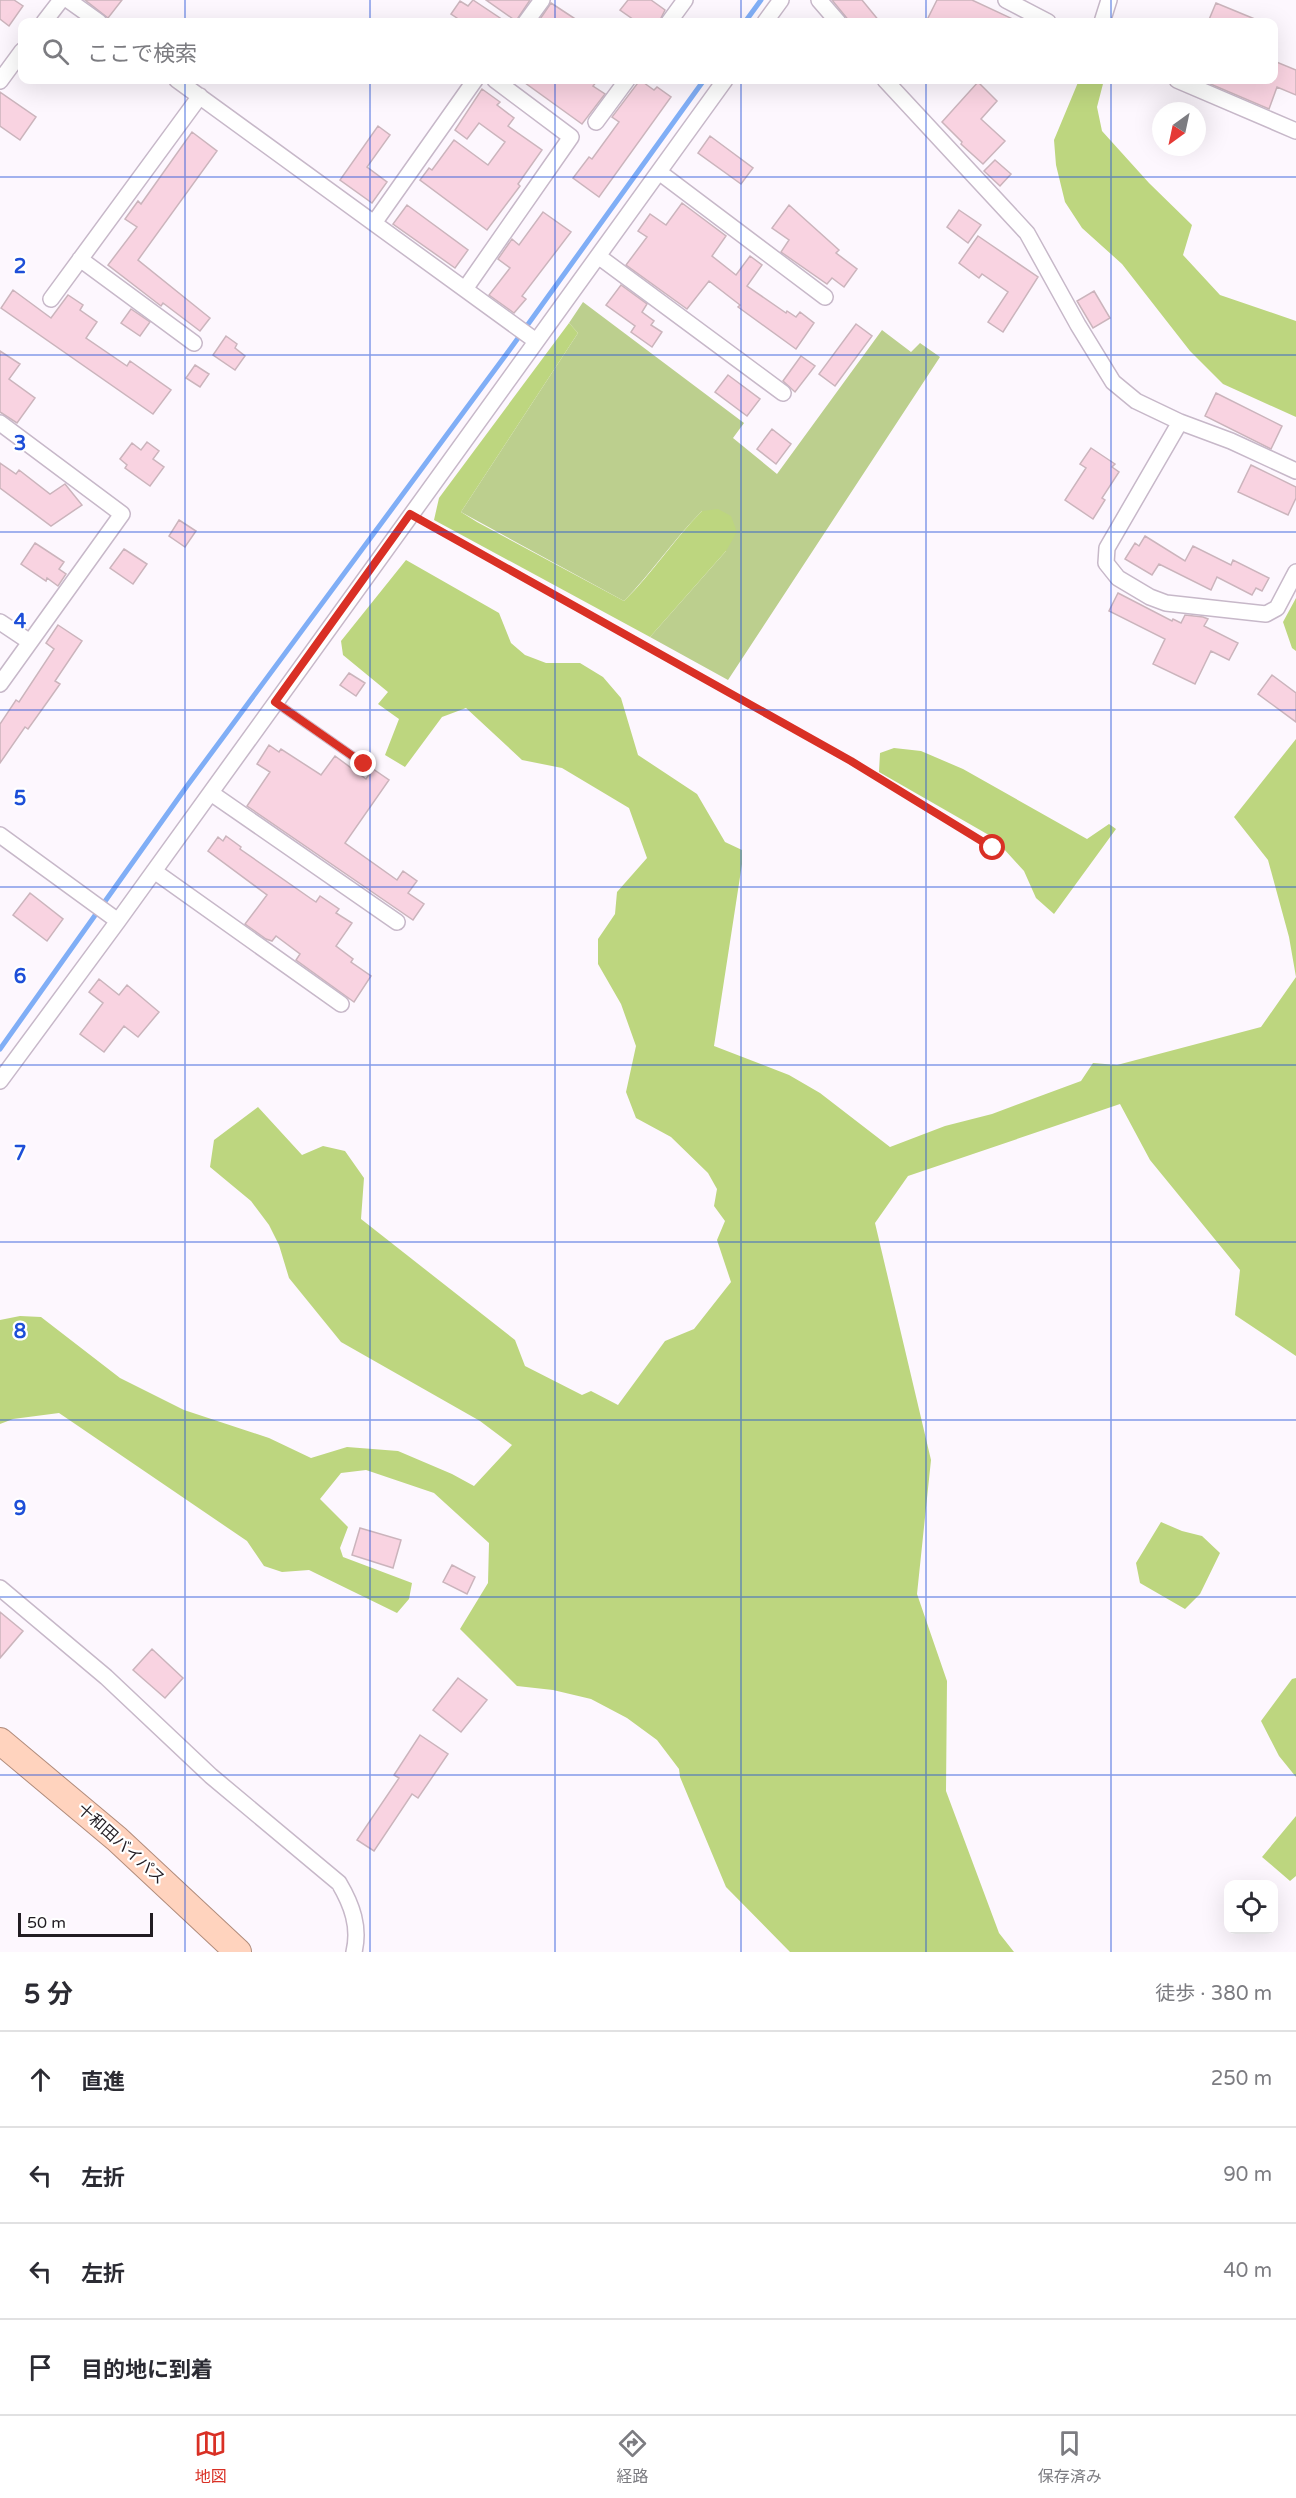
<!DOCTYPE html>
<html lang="ja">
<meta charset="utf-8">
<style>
:root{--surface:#fff;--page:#f7f7f7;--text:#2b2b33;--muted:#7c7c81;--line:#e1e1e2;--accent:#d93025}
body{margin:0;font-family:"Varela Round","Noto Sans JP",sans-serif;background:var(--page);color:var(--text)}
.controls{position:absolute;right:18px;bottom:18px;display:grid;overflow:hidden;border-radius:12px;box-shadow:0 6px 24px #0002}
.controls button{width:54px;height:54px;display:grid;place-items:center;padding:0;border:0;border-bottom:2px solid var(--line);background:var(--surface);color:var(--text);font:30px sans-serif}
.compass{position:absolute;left:1152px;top:102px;width:54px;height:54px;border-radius:50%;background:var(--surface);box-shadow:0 6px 24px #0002;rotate:213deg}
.scale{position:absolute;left:18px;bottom:15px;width:135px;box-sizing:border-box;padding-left:6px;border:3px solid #211c22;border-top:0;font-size:16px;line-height:21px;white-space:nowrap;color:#211c22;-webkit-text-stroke:4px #fff;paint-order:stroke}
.stop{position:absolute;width:18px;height:18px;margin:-14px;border:4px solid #d93025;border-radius:50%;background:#fff}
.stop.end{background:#d93025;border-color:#fff;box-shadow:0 2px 6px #0008}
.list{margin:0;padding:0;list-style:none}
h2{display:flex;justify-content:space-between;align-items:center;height:78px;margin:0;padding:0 24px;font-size:26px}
h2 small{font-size:20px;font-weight:400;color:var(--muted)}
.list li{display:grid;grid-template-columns:39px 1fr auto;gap:18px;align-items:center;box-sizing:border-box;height:96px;padding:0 24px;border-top:2px solid var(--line)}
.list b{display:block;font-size:22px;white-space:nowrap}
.list em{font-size:20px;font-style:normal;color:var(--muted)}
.icon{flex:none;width:33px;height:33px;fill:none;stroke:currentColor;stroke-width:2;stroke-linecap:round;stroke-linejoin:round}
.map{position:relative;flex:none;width:1296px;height:1952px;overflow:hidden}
.search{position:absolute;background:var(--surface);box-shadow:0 6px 24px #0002;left:18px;right:18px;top:18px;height:66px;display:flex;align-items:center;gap:15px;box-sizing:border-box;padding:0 21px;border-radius:12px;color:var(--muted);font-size:22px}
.sheet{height:462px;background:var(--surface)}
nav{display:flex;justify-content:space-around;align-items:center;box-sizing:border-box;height:84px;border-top:2px solid var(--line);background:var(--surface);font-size:16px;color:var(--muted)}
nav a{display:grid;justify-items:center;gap:3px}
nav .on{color:var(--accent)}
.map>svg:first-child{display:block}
</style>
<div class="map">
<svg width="1296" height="1952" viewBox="0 0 1296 1952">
<rect width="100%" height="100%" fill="#fdf7fe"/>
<!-- green -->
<path fill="#bccf8e" d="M583 302 744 423 733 438 777 474 882 330 911 352 920 343 940 357 728 680 650 637 726 551 702 511C674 539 652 572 624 601L461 512 578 333 569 323Z"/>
<!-- forest -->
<path fill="#bdd67f" d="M1079 80H1104L1097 107 1102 131 1149 183 1192 225 1183 255 1220 295 1296 321V417L1223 384 1190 351 1122 264 1082 228 1065 202 1056 165 1054 140Z
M569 323 578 333 461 512 477 522 624 601C653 573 674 539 702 511L718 509 731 516 737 532 726 551 650 637 434 520 439 498Z
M406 560 499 613 511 643 525 655 546 663H580L603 677 621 698 638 755 697 794 725 842 742 850V864L714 1046 789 1075 820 1093 890 1147 945 1126 992 1114 1081 1081 1093 1063 1117 1065 1261 1027 1296 977V1356L1235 1315 1240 1270 1150 1160 1120 1104 908 1176 875 1223 931 1460 917 1594 947 1681 946 1791 999 1933 1014 1952H790L726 1887 680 1777 679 1769 657 1740 627 1718 591 1699 553 1690 517 1686 460 1629 488 1583 489 1543 434 1493 366 1470 341 1473 320 1499 348 1527 340 1548 343 1557 412 1583 409 1599 397 1613 309 1570 282 1572 264 1566 247 1541 59 1413 13 1419 0 1424V1320L20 1316 41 1317 120 1378 184 1410 269 1438 311 1458 347 1447 398 1451 452 1474 474 1486 512 1445 480 1421 341 1342 289 1278 279 1245 269 1225 251 1201 210 1167 214 1140 258 1107 302 1155 323 1146 345 1151 364 1178 361 1219 515 1340 525 1366 582 1395 591 1391 618 1405 665 1341 694 1329 731 1282 717 1240 725 1221 714 1206 717 1189 708 1173 671 1137 636 1118 626 1092 636 1046 621 1004 598 964V939L615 914 617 892 647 858 629 808 562 768 522 760 466 708 442 717 405 767 385 755 399 719 378 704 388 692 343 655 341 641Z
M1296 598V651L1292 648 1283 622Z
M1296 739V977L1289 937 1268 860 1234 817Z
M894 748 921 751 963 769 1087 839 1109 824 1116 829 1054 914 1036 898 1024 871 994 838 879 772 880 753Z
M1161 1522 1182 1531 1202 1536 1220 1553 1200 1594 1185 1609 1140 1583 1136 1563Z
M1296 1678V1777L1279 1756 1261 1721 1292 1679Z
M1296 1816V1876L1290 1881 1262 1857Z"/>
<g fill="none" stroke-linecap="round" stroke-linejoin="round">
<!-- stream -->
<path stroke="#80aef6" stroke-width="5" d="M745 22 761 0
M0 1049 187 786 508 352 704 80"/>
</g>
<!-- building -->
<path fill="#f9d3e1" stroke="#cbb4bc" stroke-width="1.5" d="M0 0H14L23 6 9 26 0 19Z
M85 0H122L108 18Z
M473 0 506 22H463L451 14 460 1 468 6Z
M486 0H530L516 21Z
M628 0H651L665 10 659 22H637L620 10Z
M832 0H862L880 22H850Z
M937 0H972L1019 22H937L928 18Z
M551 3 580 22H538Z
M1216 3 1262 22H1208Z
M1274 61 1296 70V95L1277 87 1269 109 1201 80H1274Z
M521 80H598L593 86 605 94 582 124Z
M640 80 654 90 657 87 671 97 599 197 573 178 589 157 592 159 619 122 612 117Z
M978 82 997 101 981 119 1005 141 983 164 961 144 962 142 942 122Z
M482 89 500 102 497 105 514 118 508 126 542 150 518 184 520 186 487 230 420 180 429 168 432 170 454 140 488 165 505 142 479 123 467 139 455 130Z
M0 92 36 117 20 140 0 126Z
M378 126 390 135 367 167 387 182 372 203 340 180Z
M192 132 217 151 138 260 210 318 200 331 163 303 161 306 108 265 137 227 125 219 138 201 141 204Z
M710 136 753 168 741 184 698 153Z
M995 160 1011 174 1000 186 984 171Z
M682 203 726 236 712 256 736 275 750 256 762 265 747 286 786 313 787 311 796 317 800 312 814 323 796 349 738 307 740 305 709 281 687 309 626 265 647 237 638 231 650 214 666 225Z
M407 205 468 250 455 268 393 224Z
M789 205 839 250 836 253 857 269 844 287 832 278 827 284 781 252 789 240 772 228Z
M959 210 981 225 968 243 947 227Z
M543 212 571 232 522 296 526 299 514 313 489 295 510 268 498 259 512 239 519 245Z
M978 236 1038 277 1003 332 988 322 1008 292 982 274 979 278 959 263Z
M621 285 647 304 642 312 654 321 651 325 662 332 652 347 631 332 635 326 606 305Z
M13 290 51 318 68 295 83 305 80 310 97 322 86 338 127 366 130 361 171 390 153 414 1 308Z
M1094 291 1110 318 1093 328 1077 301Z
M131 309 150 322 140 336 121 323Z
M856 324 872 336 835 386 819 374Z
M226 336 237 344 235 348 245 356 235 370 213 355Z
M0 351 20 364 9 379 35 398 17 423 0 412Z
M801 356 815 366 795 392 783 381Z
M195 365 209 374 200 387 186 378Z
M728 375 760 399 747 416 715 392Z
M1216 393 1282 426 1271 449 1205 416Z
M772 429 791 444 776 464 757 449Z
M147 442 159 451 153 459 164 467 150 486 125 468 127 465 120 459 132 443 141 450Z
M1091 448 1115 464 1112 467 1119 472 1102 498 1105 500 1093 519 1065 500 1086 468 1080 464Z
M0 463 16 474 19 470 50 494 65 484 82 505 51 526 0 488Z
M1251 465 1296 487V498L1288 515 1238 492Z
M179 520 196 531 185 547 169 536Z
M1145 536 1185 561 1193 546 1231 565 1233 560 1269 578 1262 591 1256 588 1252 595 1217 577 1211 590 1159 564 1152 575 1125 559 1135 543 1139 546Z
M35 543 64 562 59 569 66 574 58 586 47 578 46 581 21 564Z
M124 549 147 564 133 584 110 568Z
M1118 593 1172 621 1173 619 1181 623 1185 615 1203 617 1208 619 1204 626 1238 643 1229 660 1211 651 1195 684 1153 664 1165 639 1109 611Z
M58 625 82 641 55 681 60 684 48 701 28 729 25 727 0 763V724L16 700 19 702 54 649 46 643Z
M349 673 365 683 356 696 340 685Z
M1272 675 1296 693V722L1258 694Z
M269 745 279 752 281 749 321 775 335 756 366 779 373 769 389 780 345 843 397 880 403 871 417 881 408 893 424 904 413 920 247 806 270 772 257 764Z
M226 836 241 847 240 849 310 898 316 902 320 896 339 909 336 913 352 923 336 946 353 959 351 962 371 976 354 1002 296 960 300 954 276 936 272 941 266 939 245 924 267 895 208 851 218 837 223 841Z
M30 893 63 919 47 941 13 915Z
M99 979 119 995 127 985 159 1012 138 1037 124 1026 104 1052 80 1034 103 1003 89 992Z
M360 1528 401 1540 393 1568 352 1555Z
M452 1565 475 1577 467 1594 443 1582Z
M0 1612 23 1631 0 1658Z
M152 1649 183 1678 165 1698 133 1670Z
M458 1678 487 1700 461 1732 433 1710Z
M420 1735 448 1754 418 1798 412 1794 374 1851 357 1840 399 1778 394 1775Z"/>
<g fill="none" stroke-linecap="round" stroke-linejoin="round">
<defs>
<path id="service" d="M275 702 364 764"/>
<path id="minor" d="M68 0 99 22
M819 0 838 22
M1006 0 1048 22
M44 22 61 0
M526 22 542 0
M669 22 685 0
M765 22 781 0
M1102 22 1109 0
M177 80 536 341
M885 80 1027 233 1078 325 1113 382 1136 401 1180 422 1231 441 1296 471
M1177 80 1296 131
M0 81 22 51
M596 122 627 80
M659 172 825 297
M374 223 475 80
M598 256 783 393
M80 259 194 343
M465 289 571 137 495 80
M51 299 200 96
M1180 422 1107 548 1106 563 1118 578 1150 597 1166 603 1266 614 1277 608 1296 572
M0 423 122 514 0 684
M0 622 30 642
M211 793 397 922
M0 835 118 921
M154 871 341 1004
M0 1081 118 921 725 80
M0 1588 106 1677 211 1776 339 1883C352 1905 360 1927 354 1952"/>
<path id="trunk" d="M0 1741 117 1839 238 1952"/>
</defs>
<!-- service casing -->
<use href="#service" stroke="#c7b8c9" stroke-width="10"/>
<!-- minor casing -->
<use href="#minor" stroke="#c7b8c9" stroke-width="18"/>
<!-- trunk casing -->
<use href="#trunk" stroke="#b18c7c" stroke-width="28"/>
<!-- path -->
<path stroke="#a7a1a8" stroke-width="3" stroke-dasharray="3 4.5" stroke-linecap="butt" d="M424 522 851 761 993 848"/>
<!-- service -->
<use href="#service" stroke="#fff" stroke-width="8"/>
<!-- minor -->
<use href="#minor" stroke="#fff" stroke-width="15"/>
<!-- trunk -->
<use href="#trunk" stroke="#ffd3be" stroke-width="26"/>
</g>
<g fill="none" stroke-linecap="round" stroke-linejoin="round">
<!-- route -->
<path stroke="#d93025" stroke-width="8" d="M364 764 275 702 410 514 851 761 993 848"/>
</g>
<!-- grid -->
<path fill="none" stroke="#1d4ed8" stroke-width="1.5" stroke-opacity="0.55" d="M185 0V22M370 0V22M555 0V22M741 0V22M926 0V22M1111 0V22M185 80V1952M370 80V1952M555 80V1952M741 80V1952M926 80V1952M1111 80V1952M0 177H1296M0 355H1296M0 532H1296M0 710H1296M0 887H1296M0 1065H1296M0 1242H1296M0 1420H1296M0 1597H1296M0 1775H1296"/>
<g text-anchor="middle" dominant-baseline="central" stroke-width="4.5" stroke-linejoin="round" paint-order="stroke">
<!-- street labels -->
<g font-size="16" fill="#211c22" stroke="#fff">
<text transform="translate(121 1844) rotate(42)">十和田バイパス</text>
</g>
</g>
<g font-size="20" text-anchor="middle" font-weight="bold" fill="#1d4ed8" stroke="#fff" stroke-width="4.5" stroke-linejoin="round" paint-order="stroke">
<text x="20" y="273">2</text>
<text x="20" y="450">3</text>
<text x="20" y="628">4</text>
<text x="20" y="805">5</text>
<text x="20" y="983">6</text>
<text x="20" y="1160">7</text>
<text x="20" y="1338">8</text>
<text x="20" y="1515">9</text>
</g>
</svg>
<div class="controls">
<button><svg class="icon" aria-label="locate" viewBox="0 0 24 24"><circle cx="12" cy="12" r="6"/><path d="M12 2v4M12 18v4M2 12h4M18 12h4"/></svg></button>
</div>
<svg class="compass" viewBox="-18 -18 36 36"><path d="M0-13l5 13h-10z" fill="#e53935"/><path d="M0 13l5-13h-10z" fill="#7c7c81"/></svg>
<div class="scale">50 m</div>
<div class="stop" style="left:993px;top:848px"></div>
<div class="stop end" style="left:364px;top:764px"></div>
<div class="search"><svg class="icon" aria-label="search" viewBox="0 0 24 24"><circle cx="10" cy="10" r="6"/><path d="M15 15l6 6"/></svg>ここで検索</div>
</div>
<section class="sheet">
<h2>5 分<small>徒歩 · 380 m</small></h2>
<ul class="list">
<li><svg class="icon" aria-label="ahead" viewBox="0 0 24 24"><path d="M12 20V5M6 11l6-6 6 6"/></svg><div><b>直進</b></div><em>250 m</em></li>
<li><svg class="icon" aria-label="left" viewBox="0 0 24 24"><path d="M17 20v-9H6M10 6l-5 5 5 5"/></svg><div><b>左折</b></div><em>90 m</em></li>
<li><svg class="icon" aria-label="left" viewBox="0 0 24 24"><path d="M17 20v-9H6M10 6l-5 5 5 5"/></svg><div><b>左折</b></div><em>40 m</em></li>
<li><svg class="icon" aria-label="arrive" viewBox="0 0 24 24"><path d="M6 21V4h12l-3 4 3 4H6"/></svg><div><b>目的地に到着</b></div></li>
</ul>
</section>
<nav>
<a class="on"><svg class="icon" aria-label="map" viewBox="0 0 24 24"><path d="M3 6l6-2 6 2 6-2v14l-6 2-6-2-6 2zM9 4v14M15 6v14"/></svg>地図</a>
<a><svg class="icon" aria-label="directions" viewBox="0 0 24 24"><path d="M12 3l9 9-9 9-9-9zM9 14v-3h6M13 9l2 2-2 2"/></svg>経路</a>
<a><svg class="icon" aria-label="saved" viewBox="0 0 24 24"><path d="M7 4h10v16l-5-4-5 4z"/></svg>保存済み</a>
</nav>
